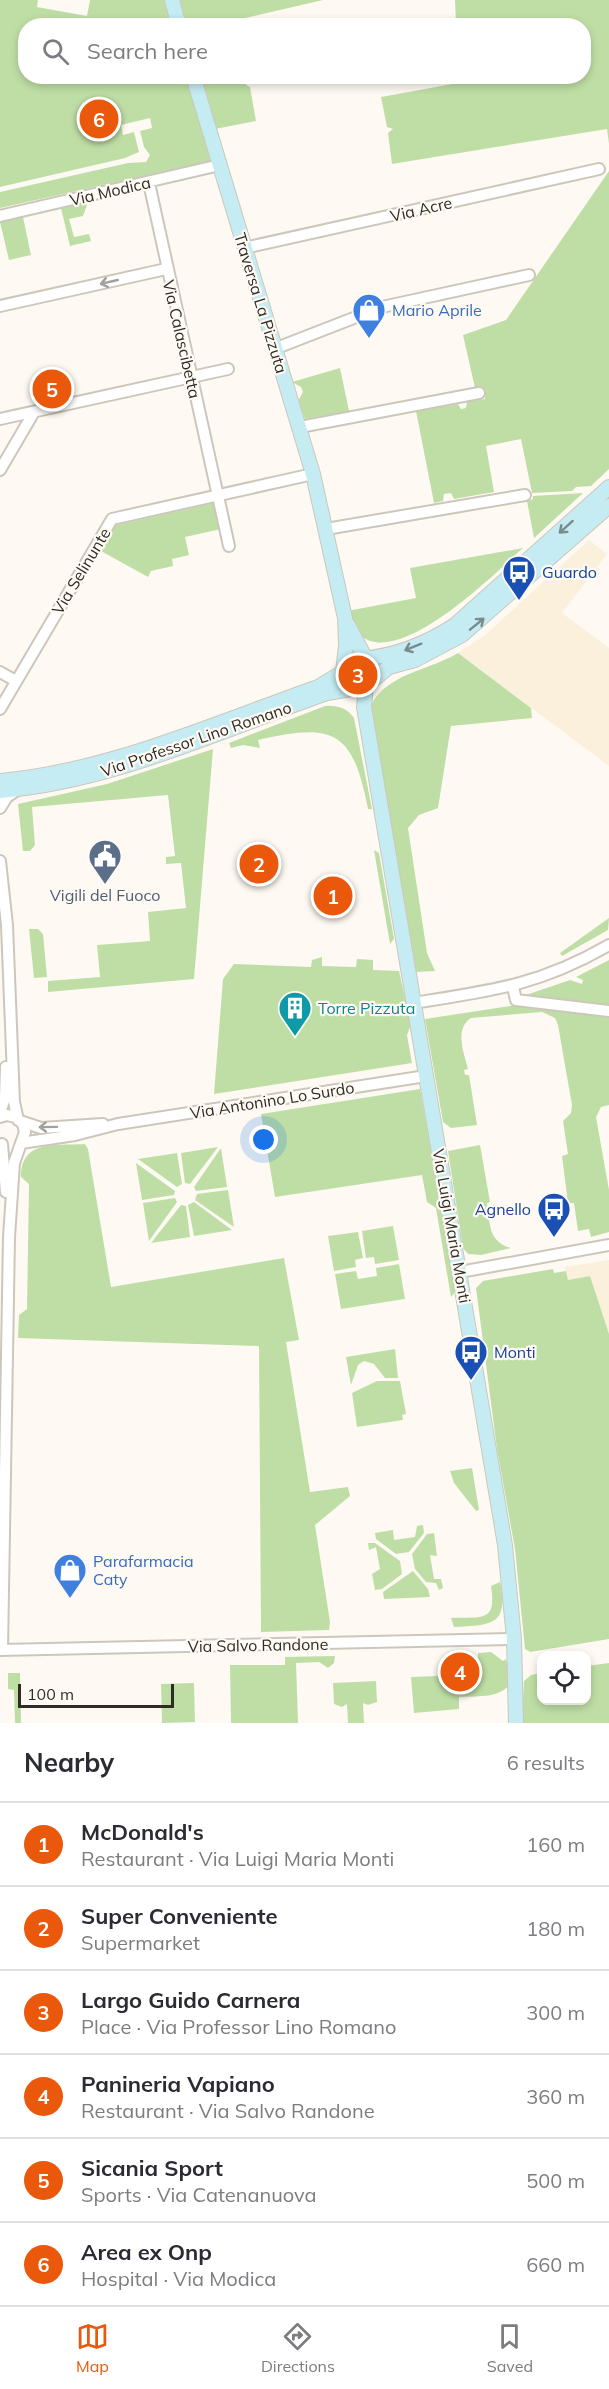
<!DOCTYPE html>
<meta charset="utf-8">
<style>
:root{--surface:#fff;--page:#f2f2f3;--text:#2b2b33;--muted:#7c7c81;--line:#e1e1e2;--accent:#ea580c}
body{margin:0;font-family:Mulish,sans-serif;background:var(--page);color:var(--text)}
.controls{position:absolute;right:18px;bottom:18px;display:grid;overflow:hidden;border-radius:12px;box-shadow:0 3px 9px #0003}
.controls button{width:54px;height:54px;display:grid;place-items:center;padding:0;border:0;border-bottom:2px solid var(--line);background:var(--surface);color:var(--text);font:30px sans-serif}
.scale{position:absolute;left:18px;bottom:15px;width:156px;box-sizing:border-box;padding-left:6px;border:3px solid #2e2c27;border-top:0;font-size:16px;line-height:21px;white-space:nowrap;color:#2e2c27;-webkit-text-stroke:4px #fefaf3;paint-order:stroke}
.you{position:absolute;left:264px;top:1140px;width:21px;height:21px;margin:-15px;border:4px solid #fff;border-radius:50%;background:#1a73e8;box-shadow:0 0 0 9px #1a73e833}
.badge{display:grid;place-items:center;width:39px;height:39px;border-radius:50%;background:var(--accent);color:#fff;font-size:20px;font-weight:700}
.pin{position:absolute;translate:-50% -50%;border:3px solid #fff;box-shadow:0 2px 6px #0006}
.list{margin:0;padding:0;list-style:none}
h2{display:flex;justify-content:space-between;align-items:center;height:78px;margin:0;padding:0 24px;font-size:26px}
h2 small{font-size:20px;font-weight:400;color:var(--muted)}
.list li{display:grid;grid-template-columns:39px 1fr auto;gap:18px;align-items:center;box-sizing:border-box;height:84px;padding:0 24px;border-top:2px solid var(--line)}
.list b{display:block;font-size:22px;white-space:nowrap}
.list p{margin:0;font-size:20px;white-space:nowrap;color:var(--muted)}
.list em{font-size:20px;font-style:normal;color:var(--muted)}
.icon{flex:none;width:33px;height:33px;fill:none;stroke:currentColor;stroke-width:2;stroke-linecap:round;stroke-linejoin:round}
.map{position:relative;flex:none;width:609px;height:1723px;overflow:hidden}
.search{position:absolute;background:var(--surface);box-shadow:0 3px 9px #0003;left:18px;right:18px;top:18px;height:66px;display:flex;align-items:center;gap:15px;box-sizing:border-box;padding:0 21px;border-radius:24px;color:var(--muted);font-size:22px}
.sheet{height:582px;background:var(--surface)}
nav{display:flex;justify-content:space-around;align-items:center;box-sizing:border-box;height:84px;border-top:2px solid var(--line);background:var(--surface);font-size:16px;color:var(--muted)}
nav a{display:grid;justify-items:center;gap:3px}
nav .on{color:var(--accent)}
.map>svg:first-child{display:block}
</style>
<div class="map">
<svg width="609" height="1723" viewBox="0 0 609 1723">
<rect width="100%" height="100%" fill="#fefaf3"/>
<!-- built -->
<path fill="#faf0dc" d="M589 540 607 554 562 613 609 648V766L458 653 485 635Z
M609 1260V1334L590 1276 568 1280 565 1267Z"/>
<!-- green -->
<path fill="#bfdea5" d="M0 0H38L37 7 87 16 90 0H164L171 25 26 26V76L186 77 211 161 0 208V192L128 163 146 162 150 155 144 147 140 131 152 128 150 118 121 125 123 135 134 132 139 152 125 158 0 187Z
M178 0H323L210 26 185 25Z
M455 0H609V144L607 129 392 164 388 133 393 129 387 127 381 97 458 83V77L584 76V26L456 25Z
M199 77H245L246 85 250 87 256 121 215 129Z
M609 171V469L591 486 576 487 572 491 532 493 521 439 486 446 494 492 454 499 451 493 444 494 443 501 434 503 416 411 458 404 461 409 466 408 467 402 485 399 483 387 475 388 463 335 506 320Z
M85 203 87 205 83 216 69 219 74 237 89 234 91 241 70 246 61 208Z
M23 217 31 255 9 260 0 222Z
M340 368 349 411 305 419 298 401 303 392 301 387 292 382Z
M583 493 534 538 527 501 533 499V496Z
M214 503 221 529 185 537 189 555 172 559 173 566 151 571 148 577 101 551 116 525Z
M523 548C493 575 370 700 347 611L416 598 410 568Z
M458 653 531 708 532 718 451 726 438 808 419 815 408 828 427 953 435 971 416 972 371 705C388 673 428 671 458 653Z
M325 706C337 705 347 708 354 718L372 809H368C353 731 334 722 258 740L260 748 243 745 231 748 229 743Z
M213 749 194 979 48 992V981L100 977 97 945 150 941 148 912 186 908 181 863 166 864V857L175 856 168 795 32 807 35 845 30 851H23L18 804 107 784Z
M374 850 379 853 394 939 390 944Z
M609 918 608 930 562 956 560 953Z
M29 929H38L43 934 47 977 34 978Z
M322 957V966L356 967 357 959 373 960V970L399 971 411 1024 407 1035 412 1063 214 1094 223 979 234 964 311 967 312 960Z
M609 960V1008L523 996 570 980 582 984 583 980 576 977Z
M517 1005 609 1014V1105L601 1107 596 1117 609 1190V1232L591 1237 589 1229 578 1231 574 1203H568L562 1156 568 1154 563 1121 571 1113 572 1105 558 1025 555 1018 542 1012 471 1018C454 1029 464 1053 468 1069L464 1070 465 1075H469L477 1125 451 1128 443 1122 425 1019Z
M420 1089 456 1291 451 1297 436 1208 427 1202 422 1175 275 1197 261 1114Z
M85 1144 88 1149 111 1287 284 1258 299 1340 286 1342 310 1492 348 1487 350 1496 315 1525 330 1622 329 1630 261 1632 259 1346 18 1338 19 1315 27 1309 29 1184 21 1177C21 1139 56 1146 85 1144Z
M480 1145 490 1202 487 1203C490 1223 488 1242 511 1248L481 1255 468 1254 463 1248 448 1151Z
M218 1147 190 1184 185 1183 181 1153Z
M221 1148 227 1187 196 1191 194 1187Z
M177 1153 182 1184 177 1187 138 1159Z
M136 1163 175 1191 174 1195 142 1200Z
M228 1190 234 1227 195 1200 197 1194Z
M175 1198 177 1202 149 1241 143 1203Z
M194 1202 232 1230 194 1236 188 1205Z
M181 1205 186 1206 190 1237 151 1243Z
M393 1226 399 1260 375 1264 374 1257 366 1258 362 1231Z
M358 1232 363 1258 355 1260 356 1267 334 1271 328 1236Z
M399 1264 405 1299 341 1309 335 1274 356 1271 358 1279 377 1276 376 1268Z
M553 1269 554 1273 566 1271 568 1280 590 1276 609 1334V1639L530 1652 525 1649 515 1549 497 1449 476 1288 483 1281Z
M395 1349 398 1378H385L374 1364 364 1361 358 1365 351 1385 346 1357Z
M377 1381H400L406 1414 402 1415 403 1420 357 1427 352 1393Z
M472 1468 479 1510 476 1511 454 1483 450 1471Z
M423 1525 424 1533 409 1552 396 1554 376 1539 375 1533 393 1530 394 1540 415 1537 417 1526Z
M434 1533 437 1556 430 1555 434 1579H441L443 1588 439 1590 436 1583 426 1582 415 1569 412 1554 427 1534Z
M368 1543H375L400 1561 402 1574 382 1589 375 1590 372 1574 380 1569 376 1547 369 1550Z
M413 1571 428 1589 430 1597 384 1599 383 1592Z
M500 1582C509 1625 492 1625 454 1627L451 1618C481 1616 497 1624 491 1586Z
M491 1652 503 1661 506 1659 511 1683C499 1699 477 1696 459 1697V1709L414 1713 411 1677 464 1675V1670H478V1653Z
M335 1656 334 1663 328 1668 319 1662 296 1663 298 1723H231L230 1665H285V1657Z
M609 1663V1723H522L524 1681 531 1675 541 1673 542 1700H586L587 1666Z
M8 1673H20L21 1723H15L14 1690 8 1689Z
M376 1681 377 1702 368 1705 363 1703 364 1723H348L347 1704 342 1707 334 1704 333 1683Z
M194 1683 195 1722 162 1723 161 1684Z"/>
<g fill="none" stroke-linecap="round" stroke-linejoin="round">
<defs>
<path id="street" d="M149 183 229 546
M0 216 220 165
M244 248 599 169
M0 306 166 269
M274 349 382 307 529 275
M0 419 228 369
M300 427 479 393
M0 470 34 412
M326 529 525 495
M0 672 16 681
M0 709 112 519 313 474
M0 808 7 797 17 790
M0 861 7 925 14 1102 18 1120
M513 987 516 1000 609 1011
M413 1003C491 991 540 985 609 945
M0 1113 5 1098 6 1067
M0 1117 7 1115 16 1117 23 1124 25 1132 14 1163 9 1237 2 1650
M20 1121 41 1128 103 1124
M21 1143 75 1135 118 1124 426 1076
M2 1144 6 1192
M460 1272 609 1245
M0 1650 514 1639"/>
<path id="secondary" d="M172 0 179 26
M193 76 313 474 345 618 346 645 343 672 347 684 356 688H363L389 667 415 660 462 635 609 506
M348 625 368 663
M361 659C396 656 426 644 455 625L609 487
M366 686 364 707 505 1545 514 1639 516 1723
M0 781C110 771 215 723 318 687L343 672
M0 791C114 781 220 731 327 693L356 688"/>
</defs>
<!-- street casing -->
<use href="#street" stroke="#cdc7bb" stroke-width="14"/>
<!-- secondary casing -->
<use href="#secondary" stroke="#cdc7bb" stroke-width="16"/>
<!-- street -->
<use href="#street" stroke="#fff" stroke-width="10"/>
<!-- secondary -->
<use href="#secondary" stroke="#c4ecf2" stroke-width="14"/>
</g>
<!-- one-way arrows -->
<defs><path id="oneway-shaft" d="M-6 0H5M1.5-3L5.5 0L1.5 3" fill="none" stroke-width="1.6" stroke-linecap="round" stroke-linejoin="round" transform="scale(1.5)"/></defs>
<g stroke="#a1a09e">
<use href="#oneway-shaft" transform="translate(109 282) rotate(167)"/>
<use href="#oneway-shaft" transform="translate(48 1127) rotate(179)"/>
</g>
<g stroke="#798c8c">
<use href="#oneway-shaft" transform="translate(566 527) rotate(138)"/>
<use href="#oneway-shaft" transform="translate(477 624) rotate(-39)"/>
<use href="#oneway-shaft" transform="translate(413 647) rotate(158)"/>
</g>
<!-- icons -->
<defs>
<symbol id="shop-pin" viewBox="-11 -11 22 30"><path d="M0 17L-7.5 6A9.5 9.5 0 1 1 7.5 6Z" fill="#3f7fe0" stroke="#fefaf3"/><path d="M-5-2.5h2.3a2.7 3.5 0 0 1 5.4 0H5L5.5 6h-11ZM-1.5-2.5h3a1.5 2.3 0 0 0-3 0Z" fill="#fff"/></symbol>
<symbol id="bus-pin" viewBox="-11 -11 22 30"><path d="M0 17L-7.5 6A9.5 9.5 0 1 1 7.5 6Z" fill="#1a4fb4" stroke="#fefaf3"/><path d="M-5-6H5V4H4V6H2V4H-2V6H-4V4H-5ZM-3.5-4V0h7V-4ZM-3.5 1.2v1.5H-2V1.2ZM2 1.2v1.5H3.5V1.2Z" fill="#fff"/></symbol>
<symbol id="civic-pin" viewBox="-11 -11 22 30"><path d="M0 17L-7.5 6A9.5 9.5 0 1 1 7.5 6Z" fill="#5c6f8a" stroke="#fefaf3"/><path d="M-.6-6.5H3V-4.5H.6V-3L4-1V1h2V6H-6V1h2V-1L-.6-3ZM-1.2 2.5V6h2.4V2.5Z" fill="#fff"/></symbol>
<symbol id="building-pin" viewBox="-11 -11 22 30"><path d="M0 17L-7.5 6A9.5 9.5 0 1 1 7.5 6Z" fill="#0f9aa8" stroke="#fefaf3"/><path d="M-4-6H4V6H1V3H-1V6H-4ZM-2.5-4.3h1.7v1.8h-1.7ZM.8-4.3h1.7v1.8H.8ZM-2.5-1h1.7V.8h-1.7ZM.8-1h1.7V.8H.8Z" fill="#fff"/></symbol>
</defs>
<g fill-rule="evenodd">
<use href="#shop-pin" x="350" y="291" width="38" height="52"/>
<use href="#bus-pin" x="500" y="553" width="38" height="52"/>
<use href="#civic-pin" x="86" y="837" width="38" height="52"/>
<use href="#building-pin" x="276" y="989" width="38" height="52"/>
<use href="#bus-pin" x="535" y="1190" width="38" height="52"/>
<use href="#bus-pin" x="452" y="1333" width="38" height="52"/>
<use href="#shop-pin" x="51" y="1551" width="38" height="52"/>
</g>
<g text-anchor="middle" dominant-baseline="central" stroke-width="4.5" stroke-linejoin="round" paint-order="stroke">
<!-- street labels -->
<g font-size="16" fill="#2e2c27" stroke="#fefaf3">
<text transform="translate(110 191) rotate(-13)">Via Modica</text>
<text transform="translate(421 209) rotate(-13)">Via Acre</text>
<text transform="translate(261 303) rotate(73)">Traversa La Pizzuta</text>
<text transform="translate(182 339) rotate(77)">Via Calascibetta</text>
<text transform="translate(81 571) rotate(-59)">Via Selinunte</text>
<text transform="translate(196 739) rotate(-19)">Via Professor Lino Romano</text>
<text transform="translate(272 1100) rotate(-9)">Via Antonino Lo Surdo</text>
<text transform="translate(452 1226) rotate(80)">Via Luigi Maria Monti</text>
<text transform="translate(258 1645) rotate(-1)">Via Salvo Randone</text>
</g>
<!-- shop labels -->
<g font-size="16" fill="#366cbe" stroke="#fefaf3" text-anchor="start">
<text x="392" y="310">Mario Aprile</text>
<text x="93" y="1561">Parafarmacia<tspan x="93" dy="18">Caty</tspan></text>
</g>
<!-- transit labels -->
<g font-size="16" fill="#164399" stroke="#fefaf3" text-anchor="start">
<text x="542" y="572">Guardo</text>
<text x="531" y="1209" text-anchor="end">Agnello</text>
<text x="494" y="1352">Monti</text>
</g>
<!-- service labels -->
<g font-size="16" fill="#4e5e75" stroke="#fefaf3">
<text x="105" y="895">Vigili del Fuoco</text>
</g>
<!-- culture labels -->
<g font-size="16" fill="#0d838f" stroke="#fefaf3" text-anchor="start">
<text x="318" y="1008">Torre Pizzuta</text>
</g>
</g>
</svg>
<div class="controls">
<button><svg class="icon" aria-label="locate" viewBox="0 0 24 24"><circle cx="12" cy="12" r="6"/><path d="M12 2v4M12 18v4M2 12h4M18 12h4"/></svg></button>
</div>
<div class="scale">100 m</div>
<div class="you"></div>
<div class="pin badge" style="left:333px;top:896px">1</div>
<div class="pin badge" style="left:259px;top:864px">2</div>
<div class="pin badge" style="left:358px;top:675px">3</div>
<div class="pin badge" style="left:460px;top:1672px">4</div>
<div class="pin badge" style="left:52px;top:389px">5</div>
<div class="pin badge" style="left:99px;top:119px">6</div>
<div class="search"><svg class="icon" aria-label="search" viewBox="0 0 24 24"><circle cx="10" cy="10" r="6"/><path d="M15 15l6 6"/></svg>Search here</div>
</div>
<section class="sheet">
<h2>Nearby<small>6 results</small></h2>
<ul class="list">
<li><span class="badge">1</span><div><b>McDonald's</b><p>Restaurant · Via Luigi Maria Monti</p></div><em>160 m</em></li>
<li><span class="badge">2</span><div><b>Super Conveniente</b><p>Supermarket</p></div><em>180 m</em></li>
<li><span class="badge">3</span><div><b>Largo Guido Carnera</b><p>Place · Via Professor Lino Romano</p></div><em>300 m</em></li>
<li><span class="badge">4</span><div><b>Panineria Vapiano</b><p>Restaurant · Via Salvo Randone</p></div><em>360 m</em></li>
<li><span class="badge">5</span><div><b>Sicania Sport</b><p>Sports · Via Catenanuova</p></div><em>500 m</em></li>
<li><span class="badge">6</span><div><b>Area ex Onp</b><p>Hospital · Via Modica</p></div><em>660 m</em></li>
</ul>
</section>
<nav>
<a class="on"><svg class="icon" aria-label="map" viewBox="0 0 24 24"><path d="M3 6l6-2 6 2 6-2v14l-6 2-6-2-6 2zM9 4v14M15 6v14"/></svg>Map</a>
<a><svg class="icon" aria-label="directions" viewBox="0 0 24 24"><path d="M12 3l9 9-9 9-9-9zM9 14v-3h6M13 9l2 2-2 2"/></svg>Directions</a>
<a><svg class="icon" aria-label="saved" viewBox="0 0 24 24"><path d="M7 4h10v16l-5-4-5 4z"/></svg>Saved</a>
</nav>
